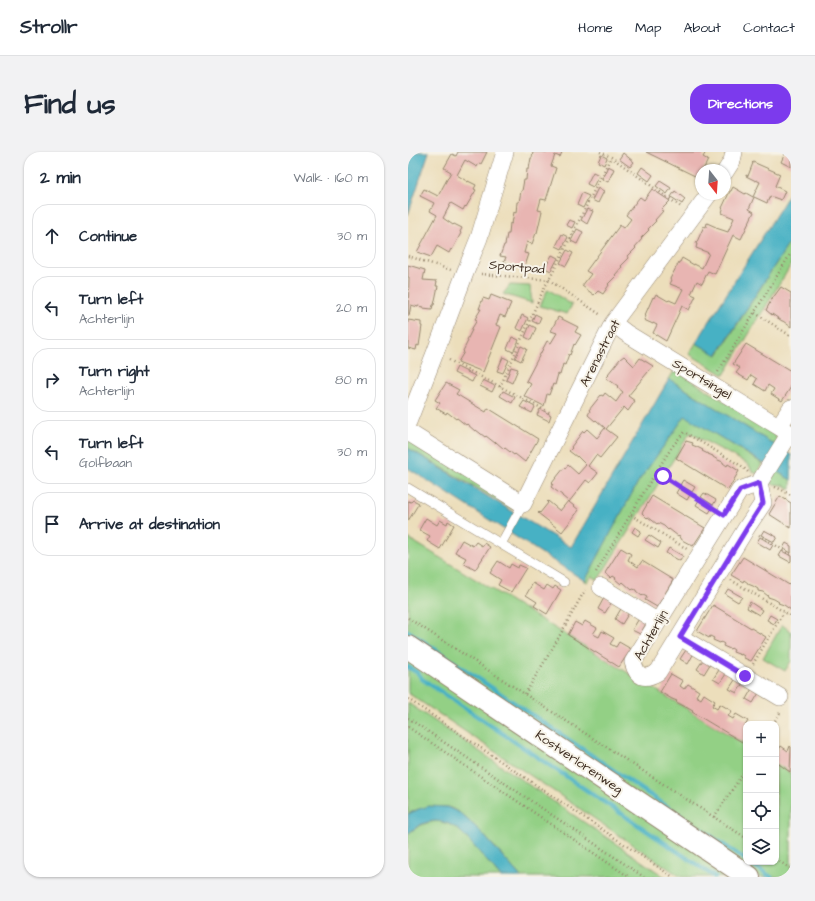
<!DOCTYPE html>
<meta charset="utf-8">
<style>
:root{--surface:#fff;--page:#f2f2f3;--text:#1f2937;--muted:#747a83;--line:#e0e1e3;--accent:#7c3aed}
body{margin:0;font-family:"Architects Daughter",sans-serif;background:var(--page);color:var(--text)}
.controls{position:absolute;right:12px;bottom:12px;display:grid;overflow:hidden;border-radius:8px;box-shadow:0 1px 3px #0004}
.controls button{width:36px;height:36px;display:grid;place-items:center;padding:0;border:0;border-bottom:1px solid var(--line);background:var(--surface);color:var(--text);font:20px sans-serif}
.compass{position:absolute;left:287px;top:12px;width:36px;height:36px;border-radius:50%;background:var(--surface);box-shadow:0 1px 3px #0004;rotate:163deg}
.stop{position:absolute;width:12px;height:12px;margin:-9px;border:3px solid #7c3aed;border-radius:50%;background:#fff}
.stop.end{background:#7c3aed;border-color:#fff;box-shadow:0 1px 4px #0008}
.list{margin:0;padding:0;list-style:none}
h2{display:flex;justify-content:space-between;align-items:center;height:52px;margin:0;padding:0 16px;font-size:17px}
h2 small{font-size:13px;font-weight:400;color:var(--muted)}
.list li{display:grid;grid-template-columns:26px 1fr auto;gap:12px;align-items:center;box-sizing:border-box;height:64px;margin:0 8px 8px;padding:0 8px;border:1px solid var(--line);border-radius:16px}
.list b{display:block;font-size:15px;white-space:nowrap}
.list p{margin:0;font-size:13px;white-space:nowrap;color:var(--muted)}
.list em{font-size:13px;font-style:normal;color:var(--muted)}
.icon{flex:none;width:22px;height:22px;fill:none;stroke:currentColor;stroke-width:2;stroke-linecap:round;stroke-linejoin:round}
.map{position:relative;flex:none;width:383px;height:725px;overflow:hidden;border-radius:16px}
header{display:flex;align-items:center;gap:24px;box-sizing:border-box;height:56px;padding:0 20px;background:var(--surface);border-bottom:1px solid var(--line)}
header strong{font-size:19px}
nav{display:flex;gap:22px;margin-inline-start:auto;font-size:14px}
.intro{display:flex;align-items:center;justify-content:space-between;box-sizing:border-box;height:96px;padding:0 24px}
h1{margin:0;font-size:28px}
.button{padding:10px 18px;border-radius:16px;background:var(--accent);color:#fff;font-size:14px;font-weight:700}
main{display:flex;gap:24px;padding:0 24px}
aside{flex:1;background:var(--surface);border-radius:16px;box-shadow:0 1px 3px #0004}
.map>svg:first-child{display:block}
</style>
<header>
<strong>Strollr</strong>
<nav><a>Home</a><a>Map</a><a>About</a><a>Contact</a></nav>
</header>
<div class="intro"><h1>Find us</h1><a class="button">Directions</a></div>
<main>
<aside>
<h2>2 min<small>Walk · 160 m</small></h2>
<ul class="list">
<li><svg class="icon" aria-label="ahead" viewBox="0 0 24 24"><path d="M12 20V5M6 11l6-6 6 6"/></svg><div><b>Continue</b></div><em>30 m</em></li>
<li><svg class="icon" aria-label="left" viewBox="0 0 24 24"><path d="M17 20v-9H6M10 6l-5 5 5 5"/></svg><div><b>Turn left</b><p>Achterlijn</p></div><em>20 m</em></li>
<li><svg class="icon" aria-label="right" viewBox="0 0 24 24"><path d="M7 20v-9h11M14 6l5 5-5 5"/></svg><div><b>Turn right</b><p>Achterlijn</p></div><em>80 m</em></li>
<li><svg class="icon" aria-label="left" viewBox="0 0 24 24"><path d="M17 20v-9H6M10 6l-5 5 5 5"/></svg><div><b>Turn left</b><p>Golfbaan</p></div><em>30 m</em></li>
<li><svg class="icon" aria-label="arrive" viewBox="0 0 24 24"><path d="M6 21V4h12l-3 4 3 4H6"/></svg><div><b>Arrive at destination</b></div></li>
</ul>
</aside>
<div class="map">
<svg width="383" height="725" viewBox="0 0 383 725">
<rect width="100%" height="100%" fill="#f7f3e8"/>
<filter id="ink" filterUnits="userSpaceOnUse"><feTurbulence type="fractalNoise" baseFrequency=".025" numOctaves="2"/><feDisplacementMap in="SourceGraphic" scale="8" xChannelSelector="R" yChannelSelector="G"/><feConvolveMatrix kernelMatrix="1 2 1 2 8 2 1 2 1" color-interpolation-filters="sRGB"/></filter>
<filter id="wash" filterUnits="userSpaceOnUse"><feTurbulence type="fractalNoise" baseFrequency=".012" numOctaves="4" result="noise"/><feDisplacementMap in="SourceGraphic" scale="16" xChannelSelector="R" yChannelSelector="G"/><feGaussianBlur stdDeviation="0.9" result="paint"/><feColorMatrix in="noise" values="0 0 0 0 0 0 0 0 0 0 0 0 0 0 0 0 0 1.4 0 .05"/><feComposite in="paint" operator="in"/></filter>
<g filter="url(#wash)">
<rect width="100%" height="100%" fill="#ecdebb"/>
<!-- green -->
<path fill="#93d085" stroke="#677d52" d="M383 88V113L316 223 281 202 288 191 310 203Z
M102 133 122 134 124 151 95 142Z
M140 137 164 153 159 162 132 154Z
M267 218 367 281 369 289 367 293 261 227Z
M277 263 355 312 349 322 345 320 340 312 282 281 190 428 184 424 180 430 177 429 230 330 270 274Z
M0 286 106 349 105 357 0 296Z
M368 319 383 328V337L375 333 364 332 361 330Z
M0 386 338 593V710H368V612L383 621V725H352L0 487Z
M374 473 383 479V509L377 519 355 506Z
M0 502 330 725H273L0 541Z
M0 551 257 725H113C99 710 57 657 39 655 35 654 15 656 11 657 7 658 3 660 0 662Z
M30 669 43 673 53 679 93 725H0V682C9 674 18 670 30 669Z"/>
<!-- water -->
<path fill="#46b1c4" stroke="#406e71" d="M0 0H21L0 63Z
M383 39V88L309 203 288 191Z
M261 227 383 303V328L277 264 270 274 230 330 177 429 0 316V296L163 395Z
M21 654 39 655 52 661 71 678 113 725H93L57 684C39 665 19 664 0 682V662L11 657Z"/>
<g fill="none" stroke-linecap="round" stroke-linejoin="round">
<!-- stream -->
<path stroke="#46b1c4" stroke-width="4.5" d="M0 479 338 708
M0 515 10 521 14 527 307 725
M341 710 363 725"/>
</g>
<g id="blocks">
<!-- building -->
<path fill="#e8b5b2" d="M50 0H79L73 12 71 11 69 15 57 8 49 23 60 30V29L68 33 66 37 68 38 58 55 57 54 55 58 43 51 35 66 45 73 46 72 54 76 52 80 53 81 44 98 43 97 41 101 29 94 23 105 9 100 29 63 22 59 26 51 12 44 16 37 30 44 43 20 36 16 44 2 48 4Z
M125 0H154L152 5 147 3 143 14 148 16 138 48 133 47 130 58 134 59 129 81H128L124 92 119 90 116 101 121 102 116 117 96 110 98 105 92 104 96 93H97L99 82H101L102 71 104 72 106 60 108 61 109 50H111L113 39H114L116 28H118L119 17H121L123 6H124Z
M238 0H298L295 5 300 8 295 18H293V22L291 26Z
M215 1 226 10 222 15 211 7Z
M377 1 383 3V15L373 10Z
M193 3 199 6 196 13 190 10Z
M345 10 372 22 367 34 377 39 373 48 362 44 359 51 346 45 341 57 346 60 333 87 325 83 307 122 300 119 294 132 289 129 283 142 288 144 281 158 274 154 258 189 245 181 249 173 245 171V172L236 168 238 164 237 163 245 145 246 146 248 142 260 149 261 148 268 151 275 137 262 132 264 128 262 127 271 110H272L274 106 286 113V112L294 116 301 101 288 96 289 92H288L296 74 298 75 299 71 308 75V76L320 80 326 66 314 61 315 57 314 56 322 39H323L325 35 337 42 338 41 345 45 352 30 348 28V29L338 24V23L340 24 345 11H344Z
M200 14 206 17 200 30 194 27Z
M234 15 245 23 241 29 230 21Z
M185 20 191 23 185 35 179 32Z
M252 29 263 36 259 42 248 34Z
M190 36 196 39 190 51 184 48Z
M244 37 262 49 253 58 255 59 247 68 248 69 240 77 241 78 233 86 234 87 227 95 228 96 220 104 221 106 213 114 214 115 207 123 208 124 200 132 201 133 195 142 190 139 186 143 174 134 183 122 178 119 212 73 216 76 223 67 218 63 231 46 232 45 236 48Z
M267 39 277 47 274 52 263 45Z
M174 41 181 44 175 56 169 53Z
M179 57 185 59 179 72 173 68Z
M161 68 167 70 164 76 158 73Z
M169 77 175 80 169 92 163 89Z
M154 82 160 85 154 97 148 94Z
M159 98 165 101 158 114 152 111Z
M144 103 150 106 143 119 137 116Z
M0 113 17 118 15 128 29 129 28 134H30L26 153H25L24 157 15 156V155L10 154V155L3 153 1 164H0L1 125H0Z
M373 135 383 141V175L375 169H374L364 162V163L358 158 364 147Z
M83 143 103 151 97 165 92 163 88 173 93 175 75 220 50 210 56 200 55 199 60 189 59 188 64 178H63L69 168 67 167 73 157H71L75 146 81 148Z
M127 162 133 165 130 172 124 169Z
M114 163 120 166 114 179 108 176Z
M150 165 170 175 167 180 173 183 167 193 166 192 162 203 161 202 157 213 155 212 152 223 150 222 147 233 145 232 141 243 139 242 136 254 116 244 123 232 118 229 139 189 143 191 149 181 143 179Z
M0 168 13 170V174H14L11 194 9 193 8 198 0 196Z
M122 173 128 176 123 188 117 185Z
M104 185 111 188 105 200 99 197Z
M338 192 383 219V235L374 249 363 242 366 237 360 233 357 239 346 232 349 227 343 223 340 228 328 221 332 216 325 212Z
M113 194 119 197 113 209 107 206Z
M216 204 226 214 232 206 245 214 220 244 227 249 220 259 216 255 198 277 209 285 192 306 188 303 180 314 190 321 182 331 178 328 161 350 171 358 154 380 130 361 131 360 132 361 140 351 139 350 140 349 152 359 160 349 154 344V343L143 335 145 332 144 331 156 316 157 317 160 313 170 322 178 313 169 304V305L161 299 164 296 163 295 175 279 176 280 179 277 189 286 197 276 188 268 187 269 180 263 182 259 181 258 193 243 195 244 197 241 208 250 215 240 209 235 210 234 198 226 201 223 200 222 212 207Z
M95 205 101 208 95 221 89 219Z
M49 215 67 224 64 230 46 221Z
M103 215 110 217 104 231 98 228Z
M75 228 87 234 84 240 72 234Z
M38 231 51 238 48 242 78 260 80 256 130 287 117 310 107 302 106 303 97 296 96 297 88 290 87 291 78 284 77 285 68 278 67 279 59 272 58 273 49 266 48 267 39 260 38 262 28 256 32 251 27 248Z
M95 239 107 245 104 251 92 244Z
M116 249 127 255 124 261 112 255Z
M132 257 143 263 141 269 129 263Z
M278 289 285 291 284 293 289 295 295 298 294 299 300 302 305 304V305L310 308 315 310V311L319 314 320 312 331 319 320 338 268 306Z
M275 328 287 335 284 340 272 333Z
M271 336 282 343 279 348 268 341Z
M296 341 308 348 305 353 293 345Z
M244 344 297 376 285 394 274 388 271 383 270 384 261 377 260 378 256 374 250 371 249 372 240 365 239 366 234 361Z
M372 344 383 351V376L361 362Z
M5 348 11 351 0 369V349L3 350Z
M291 348 304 356 301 361 288 353Z
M18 366 29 373 32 368 39 372 40 369 46 373 32 397 19 389 22 384 11 378Z
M227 375 233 379 230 384 224 380Z
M356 378 369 385 366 390 353 383Z
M241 383 253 391 250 396 237 388Z
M352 385 365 393 362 398 349 390Z
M54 388 65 394 68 390 74 394 76 391 82 395 67 418 55 411 58 406 47 400Z
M378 391 383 394V401L375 396Z
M213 396 223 402 220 408 230 415 234 409 265 428 249 455 237 448 239 445 235 443 234 444 228 439V438L225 437 224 438 215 430 213 432 207 427 208 426 205 424 203 426 197 421Z
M261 396 275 404 272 409 258 401Z
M374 399 383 404V409L382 410 371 404Z
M335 405 383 434V458L376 453 370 451 371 450 366 447 360 445V444L355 440 350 439V437L345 434 340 432V431L336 428 335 430 323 423Z
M90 409 101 416 103 412 110 416 111 413 118 416 103 440 90 433 93 428 82 421Z
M125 431 136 438 139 433 145 437 147 434 153 438 139 462 126 454 129 450 118 443Z
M320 437 334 445 330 450 317 442Z
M197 444 205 448 197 461 190 457Z
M342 450 354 458 351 463 339 456Z
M305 453 358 485 343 509 336 506V504L333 502V503L325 500 326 498 323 496 322 497 315 494 316 492 313 490 312 491 305 488 306 486 302 484 301 486 289 479Z
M214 455 222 459 214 472 207 467Z
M362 463 369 467 366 472 359 468Z
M232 465 239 470 232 482 224 478Z
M177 469 189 476 185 482 191 485 194 479 206 486 202 492 208 495 211 490 223 497 211 515 160 483 167 470 174 474Z
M280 495 287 499 280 512 272 507Z
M297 505 304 509 296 522 289 517Z
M313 515 320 519 312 531 305 527Z
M263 522 275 529 272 534 276 537 280 532 291 539 288 544 293 547 296 542 307 549 304 554 309 557 312 552 324 559 320 564 325 567 328 562 340 569 337 574 338 575V584L334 590 284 560 285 559 268 550 269 549 264 547 252 540Z
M329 525 336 529 329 541 321 537Z
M345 535 352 539 345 551 338 547Z
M373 594 380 599 382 594 383 595 382 620 368 610V602Z"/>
</g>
</g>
<g filter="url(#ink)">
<use href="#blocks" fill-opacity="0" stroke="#94846c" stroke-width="1"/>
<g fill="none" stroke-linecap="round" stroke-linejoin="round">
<defs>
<path id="lane" d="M0 336 156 430
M93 392 115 352"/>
<path id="street" d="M317 20 324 9 326 0
M205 171 218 181 383 282
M0 270 27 201 57 121 71 86 97 0
M371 274 383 256
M0 280 115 352 205 171 301 42
M351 331 355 351 339 375 250 520C237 528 229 526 225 510L332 338Z
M351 331 382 281
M193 435 250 470
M272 485 372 545"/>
<path id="secondary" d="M0 495 341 725"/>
</defs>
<!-- lane casing -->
<use href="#lane" stroke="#94846c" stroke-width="10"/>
<!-- street casing -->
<use href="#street" stroke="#94846c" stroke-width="18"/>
<!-- secondary casing -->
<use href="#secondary" stroke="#94846c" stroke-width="24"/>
<!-- path -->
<path stroke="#94846c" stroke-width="2.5" stroke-dasharray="1 3" stroke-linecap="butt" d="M192 0 203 5 273 55
M0 104 43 118
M73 122 141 128 193 163
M347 161 383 184
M41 208 143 261
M310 220 383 101
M92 235 137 134 141 128 203 5
M248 320 304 355
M367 335 372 337 383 343
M223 363 279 397
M351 383 383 403
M188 420 248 320 264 295 276 280 335 315 340 320
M323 428 383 464
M0 466 338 686
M345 512 376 460
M117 542 147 492 177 438
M0 547 265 725
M0 566 236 725
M365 572 373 559
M0 575 221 725
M306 665 338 617
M368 707 383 717"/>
<!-- lane -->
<use href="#lane" stroke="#fff" stroke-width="9"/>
<!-- street -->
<use href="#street" stroke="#fff" stroke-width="17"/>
<!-- secondary -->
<use href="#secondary" stroke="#fff" stroke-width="22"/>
</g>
</g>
<g fill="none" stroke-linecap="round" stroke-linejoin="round" filter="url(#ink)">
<!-- route -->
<path stroke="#7c3aed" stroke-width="5" d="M255 324 316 363 332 338 351 331 355 351 339 376 272 485 337 524"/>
</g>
<g text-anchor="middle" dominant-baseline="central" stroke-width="4" stroke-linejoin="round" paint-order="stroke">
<!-- street labels -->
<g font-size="13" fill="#3b2a1e" stroke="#f7f3e8">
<text transform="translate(109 115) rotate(5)">Sportpad</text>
<text transform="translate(192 201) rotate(-63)">Arenastraat</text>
<text transform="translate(294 227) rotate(31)">Sportsingel</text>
<text transform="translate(243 483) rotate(-60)">Achterlijn</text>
<text transform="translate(171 610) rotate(34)">Kostverlorenweg</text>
</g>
</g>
</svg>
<div class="controls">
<button>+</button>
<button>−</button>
<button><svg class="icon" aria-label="locate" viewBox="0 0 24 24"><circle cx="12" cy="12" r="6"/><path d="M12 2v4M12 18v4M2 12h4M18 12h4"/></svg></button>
<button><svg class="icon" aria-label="layers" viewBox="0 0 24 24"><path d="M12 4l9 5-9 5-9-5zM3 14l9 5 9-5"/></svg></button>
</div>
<svg class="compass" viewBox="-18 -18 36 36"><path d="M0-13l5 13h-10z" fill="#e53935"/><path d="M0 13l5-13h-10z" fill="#747a83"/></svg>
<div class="stop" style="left:255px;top:324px"></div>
<div class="stop end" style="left:337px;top:524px"></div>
</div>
</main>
